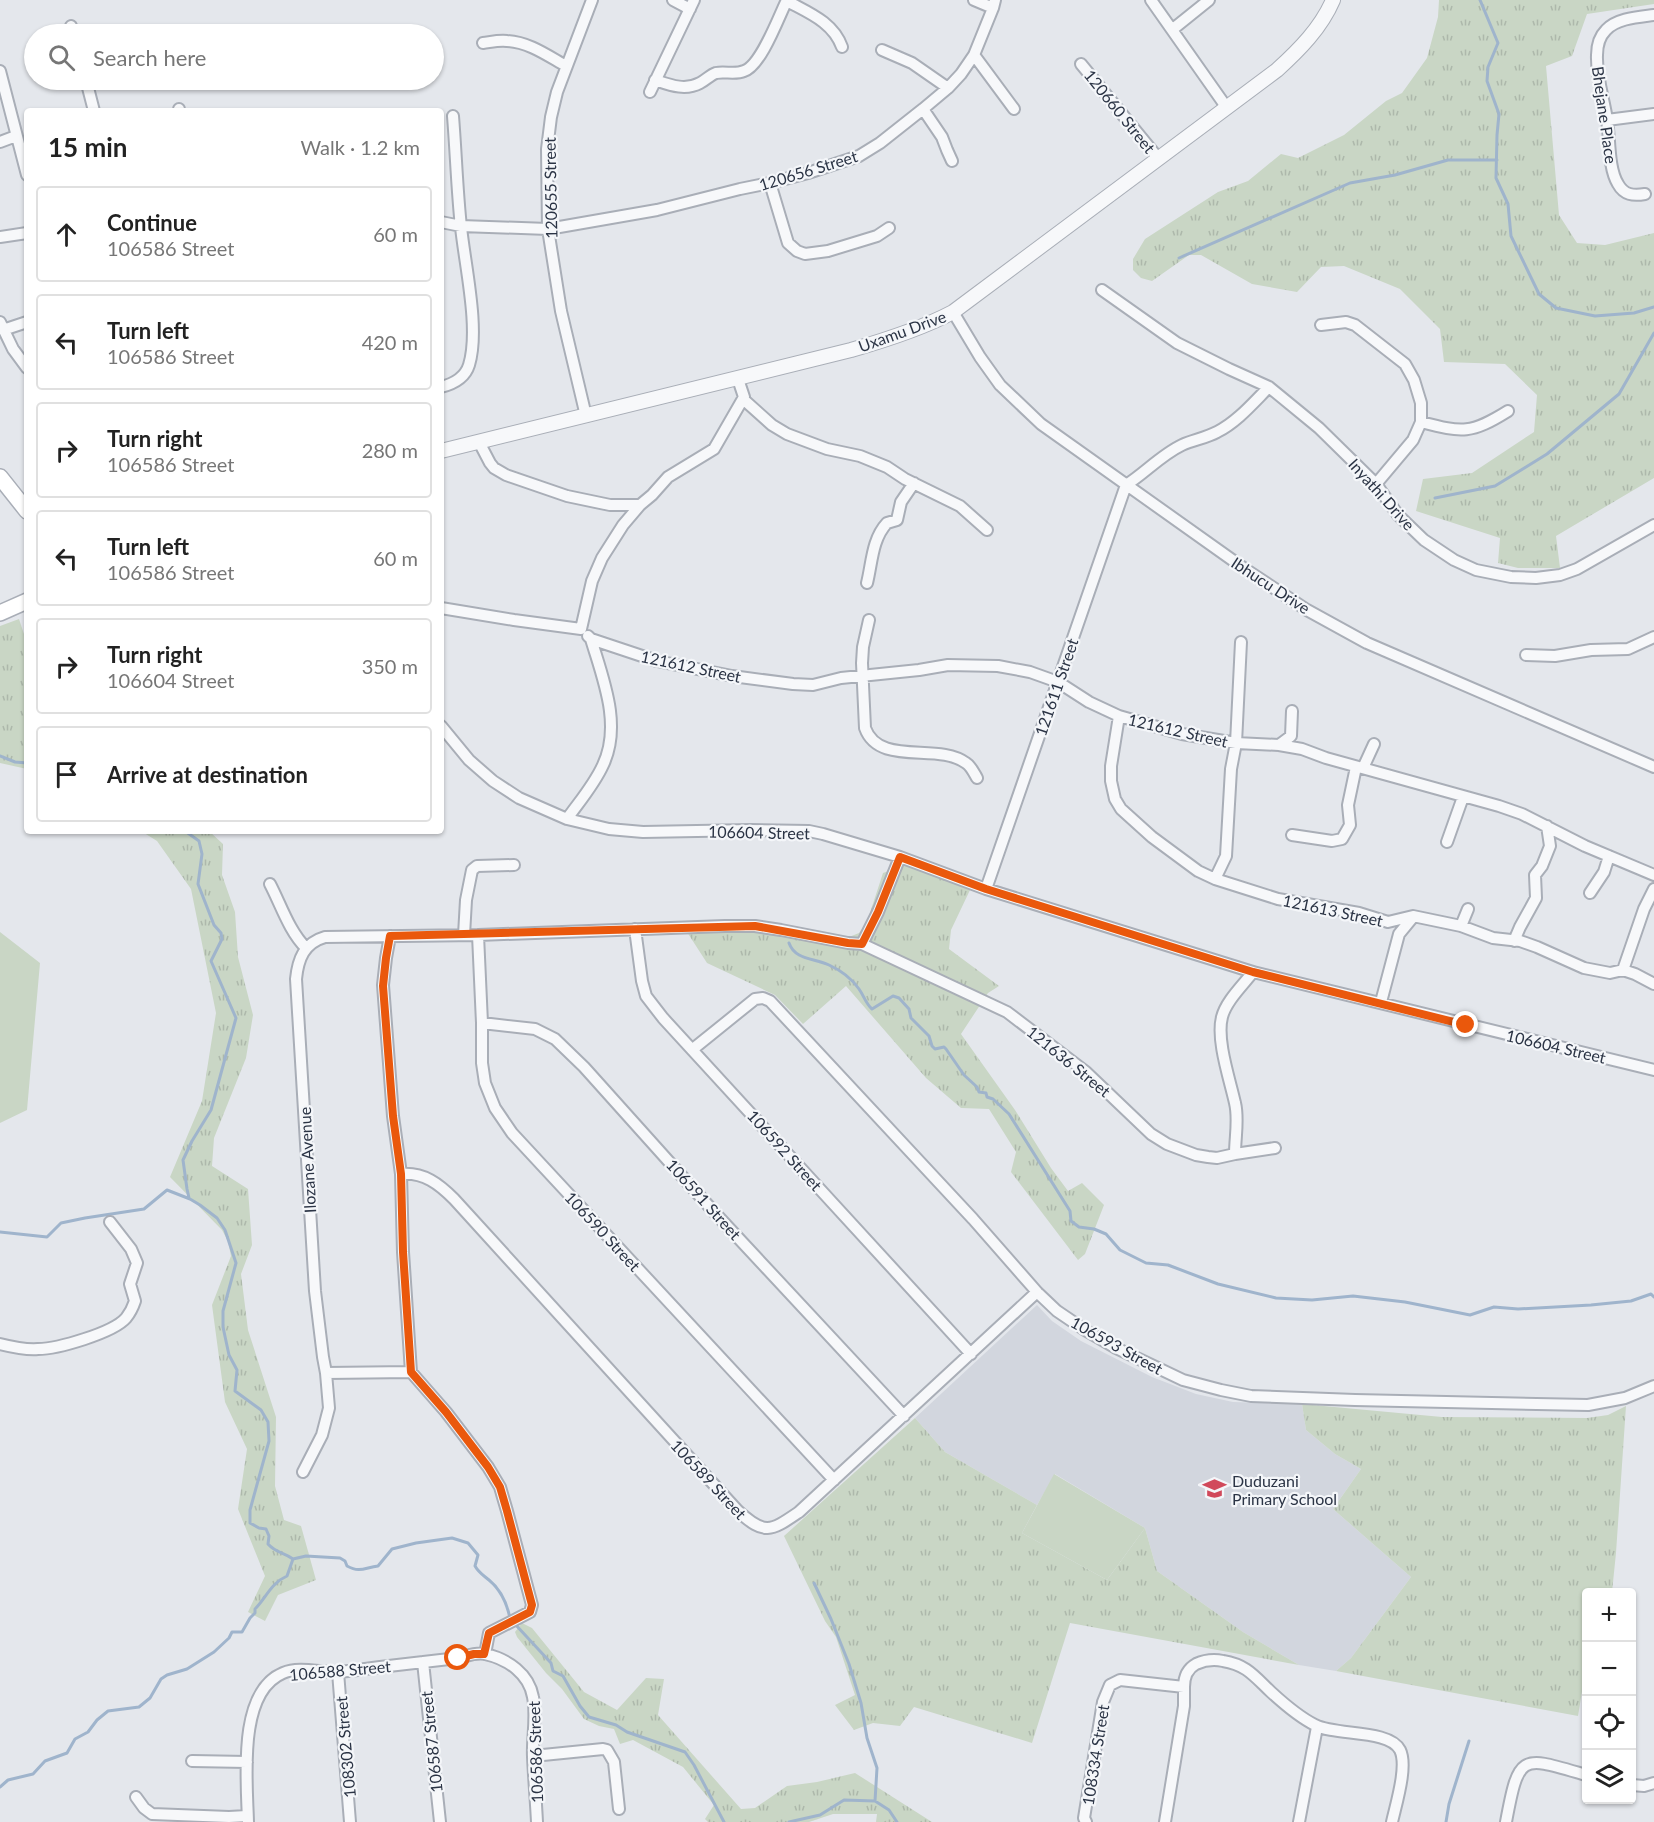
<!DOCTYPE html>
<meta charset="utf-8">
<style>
:root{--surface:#fff;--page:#f6f6f6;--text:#222;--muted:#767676;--line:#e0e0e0}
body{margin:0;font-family:Lato,sans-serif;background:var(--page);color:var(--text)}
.controls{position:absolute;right:18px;bottom:18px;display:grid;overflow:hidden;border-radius:6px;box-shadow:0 2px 4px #0004}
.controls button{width:54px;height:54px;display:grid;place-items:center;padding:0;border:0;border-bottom:2px solid var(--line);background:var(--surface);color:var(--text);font:30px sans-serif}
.stop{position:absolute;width:18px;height:18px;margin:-14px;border:4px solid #ea580c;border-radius:50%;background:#fff}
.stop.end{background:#ea580c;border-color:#fff;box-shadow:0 2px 6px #0008}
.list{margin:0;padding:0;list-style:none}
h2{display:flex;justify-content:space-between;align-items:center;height:78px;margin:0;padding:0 24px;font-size:26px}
h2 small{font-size:20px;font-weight:400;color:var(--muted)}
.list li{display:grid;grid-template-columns:39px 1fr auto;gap:18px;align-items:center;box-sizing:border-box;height:96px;margin:0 12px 12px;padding:0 12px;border:2px solid var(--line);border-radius:6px}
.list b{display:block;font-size:22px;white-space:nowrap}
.list p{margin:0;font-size:20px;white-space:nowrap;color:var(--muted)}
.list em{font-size:20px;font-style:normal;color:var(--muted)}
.icon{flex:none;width:33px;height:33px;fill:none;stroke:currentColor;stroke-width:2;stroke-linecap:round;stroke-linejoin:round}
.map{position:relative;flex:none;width:1654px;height:1822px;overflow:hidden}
.search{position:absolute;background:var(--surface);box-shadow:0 2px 4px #0004;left:24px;top:24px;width:420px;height:66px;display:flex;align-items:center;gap:15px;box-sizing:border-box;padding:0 21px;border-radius:33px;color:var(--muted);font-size:22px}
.panel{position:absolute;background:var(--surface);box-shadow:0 2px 4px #0004;left:24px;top:108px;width:420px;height:726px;border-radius:6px}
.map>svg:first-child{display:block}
</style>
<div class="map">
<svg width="1654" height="1822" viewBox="0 0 1654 1822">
<defs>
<pattern id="grass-tufts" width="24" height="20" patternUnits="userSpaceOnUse" patternTransform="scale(1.5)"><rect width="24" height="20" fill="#c9d6c5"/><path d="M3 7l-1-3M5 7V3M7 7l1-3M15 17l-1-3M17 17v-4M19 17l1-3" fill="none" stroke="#adb8ab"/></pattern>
</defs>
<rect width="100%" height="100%" fill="#e4e7ec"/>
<!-- built -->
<path fill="#d2d6de" d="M1037 1305 1052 1321 1081 1341 1152 1377 1196 1394 1233 1402 1302 1404 1306 1430 1335 1454 1361 1469 1333 1509 1411 1577 1351 1658 1336 1671 1299 1665 1243 1632 1157 1571 1145 1528 1055 1474 1037 1505 945 1452 915 1418Z"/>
<!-- grass -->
<path fill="url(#grass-tufts)" d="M1439 0H1654V4L1587 14 1572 56 1546 66 1559 215 1577 243 1605 245 1654 233V478L1556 536 1560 568H1518L1498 563 1500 538 1416 511 1423 479 1472 473 1534 432 1537 395 1505 364 1444 362 1440 329 1400 289 1344 266 1321 267 1297 292 1252 284 1201 255H1189L1152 281 1141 278 1133 270V259L1145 239 1218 192 1248 181 1281 154 1298 158 1344 135 1386 101 1402 93 1427 58 1438 17Z
M19 619 27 643V769L0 763V626Z
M141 831H209L223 844 222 875 235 912 238 957 253 1015 246 1058 214 1138 212 1166 248 1189 252 1245 241 1274 248 1330 276 1417 275 1486 284 1520 301 1526 316 1580 278 1595 265 1621 248 1612 265 1576 238 1509 247 1449 225 1402 212 1305 231 1256 228 1241 222 1230 170 1177 202 1101 216 1013 191 889 157 841Z
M906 865 970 890 951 930 949 949 999 986 988 993 961 1034 1015 1110 1051 1168 1068 1191 1082 1183 1104 1205 1085 1254 1078 1260 1011 1172 1016 1152 989 1109 961 1108 926 1078 846 986 803 1024 775 995 707 963 687 932 684 922 755 920 835 936 849 937 859 933 867 922 883 873Z
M1302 1404 1442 1417 1587 1418 1608 1415 1626 1406 1616 1553 1612 1592H1586V1667L1578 1716 1336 1671 1351 1658 1411 1577 1333 1509 1361 1469 1335 1454 1306 1430Z
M915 1418 945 1452 1037 1505 1022 1533 1107 1580 1145 1528 1157 1571 1243 1632 1299 1665 1070 1623 1032 1743 914 1707 900 1726 873 1723 854 1730 835 1705 855 1695 836 1637 825 1621 784 1536Z
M522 1623 532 1628 584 1692 617 1710 646 1678 664 1679 658 1715 741 1809 755 1808 787 1786 817 1782 855 1773 932 1822H876L877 1814H833L809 1822H708L705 1819 714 1805 683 1767 633 1740 620 1744 614 1729 599 1726 584 1719 562 1689 546 1673 517 1637 515 1632Z"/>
<!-- pitch -->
<path fill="#c9d6c5" d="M0 932 40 963 27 1110 0 1123Z
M1054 1474 1145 1528 1107 1580 1022 1533Z"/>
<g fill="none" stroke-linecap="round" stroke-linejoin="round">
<!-- stream -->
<path stroke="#9fb4cc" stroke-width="3" d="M1480 0 1498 43 1488 67 1487 81 1499 114 1497 135 1496 178 1508 204 1511 236 1539 294 1556 308 1595 316 1634 313 1654 307
M1179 258 1350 183 1395 175 1448 160H1497
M1435 498 1495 486 1547 454 1619 394 1654 333
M0 756 15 762 27 763
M185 831 199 841 202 854 198 884 214 925 221 933 222 939 211 961 236 1018 211 1110 192 1141 183 1160 187 1189 189 1198
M789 943C795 960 814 958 829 965 840 970 852 979 859 989 864 996 866 1004 872 1009L893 996 899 998 909 1009 911 1018 929 1036 932 1046 935 1049 944 1047 946 1049 964 1075 977 1087 979 1092 986 1093 987 1097 993 1099 1009 1114 1070 1211 1071 1221 1079 1227 1094 1229 1106 1234 1120 1250 1146 1263 1168 1265 1218 1284 1276 1298 1312 1300 1353 1296 1405 1302 1470 1315 1494 1307 1518 1309 1591 1305 1631 1301 1651 1294 1654 1297
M0 1232 47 1237 61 1223 85 1218 144 1209 167 1190 190 1199 200 1205 217 1218 225 1230 236 1263 223 1311V1327L229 1355 237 1370 235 1391 261 1410 268 1422 269 1441 250 1510V1523L259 1528 266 1529 269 1536 268 1544C276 1553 283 1552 293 1559L306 1556 340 1558 345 1561 347 1566C360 1573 364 1568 378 1566L392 1549 416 1543 452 1538 468 1543 478 1555 475 1566C479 1573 483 1575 489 1580 500 1589 507 1604 510 1618
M814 1583 831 1619 849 1664 861 1703 867 1738 877 1768 875 1801
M514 1623 551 1663 553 1671 563 1676 580 1706 589 1717 616 1725 627 1732 685 1752 694 1765 724 1822
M0 1787 8 1780 33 1774 45 1761 67 1753 75 1739 88 1732 97 1720 108 1711 139 1707 150 1698 161 1679 167 1675 187 1669 214 1652 229 1638 232 1632H242L250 1618 255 1613V1609C266 1598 271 1583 287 1576L293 1559
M789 1822 820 1815 844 1800 875 1801 889 1810 897 1822
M1446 1822 1449 1804 1469 1741"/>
<defs>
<path id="minor" d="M673 0 690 9
M974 0 993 8
M1151 0 1227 108
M787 1C809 13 833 22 842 47
M71 26 73 34
M1173 29 1209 0
M483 43C491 42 499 40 507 41 529 42 548 56 566 66
M882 50 912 63 948 88
M974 55 1014 109
M1081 64 1158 158
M0 71 27 175
M86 80 94 111
M655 80C670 85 685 91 700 83 706 80 710 75 716 73 725 71 735 75 744 71 761 66 779 16 787 0
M650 92 694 0
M179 109V111
M923 109 942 137 947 150 952 161
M1607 120 1654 114
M0 142 16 136
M770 183 788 243 797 251 805 254 828 251 877 236 889 228
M1645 194C1633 196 1624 195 1618 184 1608 168 1610 138 1607 120 1604 99 1596 77 1597 55 1597 46 1599 37 1606 30 1617 18 1639 17 1654 15
M441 222 461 226 548 229 657 210 740 189 770 183 808 173 859 156 880 143 923 109 948 88 961 74 974 55 993 8 995 0
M0 237 27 233
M1102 290 1177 343 1229 369 1269 387 1319 428 1376 484 1398 515 1424 540 1454 560 1476 570 1511 577 1536 578 1560 575 1577 569 1654 525
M953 312 980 357 1000 385 1041 424 1245 569 1307 610 1367 643 1654 767
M0 322 13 349 27 368
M1321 325 1346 322 1355 325 1405 364 1414 380 1421 403V422L1413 440 1376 484
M3 330 27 322
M441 387C453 384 465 378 469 365 480 329 465 266 461 227 457 190 456 153 453 116
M743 399 772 425 787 434 827 449 860 456 887 467 905 479 960 506 987 530
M586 416 561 311 548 229 547 149 551 117 557 92 592 0
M1421 422C1463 433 1471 434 1508 411
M479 442 490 463 494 468 506 475 567 496 610 505H640
M867 583C872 563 872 539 887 523L897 520 901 502 914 483
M441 608 514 620 581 629
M869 620 863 647 862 663 865 728C879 767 938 742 966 763 971 766 974 773 977 778
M581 629 592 581 602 558 623 525 640 505 652 495 668 477 714 449 744 397 738 379
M591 639 657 661 732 676 793 684 813 685 841 678 919 670 948 665 998 666 1030 672 1058 682 1089 702 1119 716 1182 734 1236 743 1279 745 1302 749 1326 758 1499 806 1522 814 1585 846 1654 875
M1526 655 1555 656 1591 650 1628 649 1654 637
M1119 716 1111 766V781L1115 799 1121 809 1152 837 1198 871 1215 879 1278 899 1359 913 1388 922 1413 916 1461 926 1493 938 1520 941 1537 947 1584 968 1610 973 1623 970 1635 974 1654 984
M441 726 469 760 493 781 519 798 567 819 609 829 643 832 751 830 809 831 823 834 900 857 986 889 1253 972 1654 1070
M1279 745 1291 736 1292 711
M1363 768 1374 744
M567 819C579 802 594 785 603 765 622 725 603 679 591 639L588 636
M1292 835 1332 841 1342 839 1350 825 1348 805 1356 767
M1447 842 1463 797
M1215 879 1226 856 1231 769 1236 743 1241 642
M270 884C281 905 289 931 306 948
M986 889 1126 485C1145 473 1161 455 1182 445 1193 440 1206 438 1217 432 1237 422 1253 403 1269 387
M1590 893 1604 872 1609 856
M1461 926 1468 909
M635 929 642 981 646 996 663 1018 971 1354
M464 935 466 900 472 870 477 866 514 865
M478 935 482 1023V1063L485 1083 495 1108 512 1133 834 1480
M390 936 386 958 383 985 393 1116 401 1174 403 1252 411 1372 446 1412 488 1467 500 1487 507 1511 532 1605 530 1612 489 1633 485 1654
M1514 941 1520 927 1536 898 1535 875 1542 866 1550 846 1547 826
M862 944 1007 1012 1086 1072 1151 1134 1167 1144 1196 1155 1208 1157 1217 1158 1235 1154 1275 1148
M1623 970 1644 909 1654 889
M1381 1002 1399 934 1413 917
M482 1023 535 1029 555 1039 584 1067 715 1213 904 1416
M693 1049 755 999 763 998 770 1001 973 1219 1037 1292 1057 1311 1085 1330 1116 1348 1183 1380 1221 1390 1251 1396 1355 1400 1588 1405 1625 1398 1654 1386
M1235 1154C1235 1137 1239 1119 1235 1103 1230 1080 1216 1040 1222 1017 1226 1001 1243 985 1253 972
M401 1174C424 1172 439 1184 454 1199L738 1511C765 1536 771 1531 799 1512L1037 1292
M0 1344C12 1347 25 1350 38 1349 57 1349 113 1333 126 1318 130 1313 133 1307 135 1301L130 1284 137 1263 131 1249 110 1222
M326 1373 411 1372
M303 1472 322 1435 329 1408 326 1373 323 1357 315 1291 296 979C298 959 304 943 325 937L478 935 725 926H755L781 930 848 943 862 944 878 912 900 857
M423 1662 440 1822
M338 1672 350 1822
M1184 1687C1184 1677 1187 1669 1196 1664 1205 1660 1213 1659 1223 1661 1247 1665 1254 1676 1271 1692 1284 1704 1299 1717 1315 1725 1335 1736 1389 1729 1400 1750 1408 1766 1396 1804 1392 1822
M533 1756 603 1749 607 1750 614 1762 619 1809
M192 1761 247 1762
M1632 1785 1644 1786 1654 1783
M136 1797 144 1808 152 1814 229 1817 247 1816
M248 1822C247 1781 237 1692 283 1673 300 1666 321 1673 338 1672 352 1671 366 1669 380 1667 406 1664 432 1661 458 1658 467 1656 476 1652 485 1654 508 1659 529 1674 533 1697 537 1717 532 1738 533 1757 534 1779 536 1801 537 1822
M1086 1822 1084 1818 1103 1702 1110 1685 1120 1680 1184 1687V1706L1165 1822
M1299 1822 1317 1727
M1506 1822C1519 1752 1521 1756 1586 1775"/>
<path id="tertiary" d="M441 451 851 350C886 340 921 329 953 312L1277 70C1299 50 1321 28 1333 0"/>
<path id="secondary" d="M0 477 27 511
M0 613 27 601"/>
</defs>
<!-- minor casing -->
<use href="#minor" stroke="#a9aeb7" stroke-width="14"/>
<!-- tertiary casing -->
<use href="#tertiary" stroke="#a9aeb7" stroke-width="16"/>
<!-- secondary casing -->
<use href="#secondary" stroke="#a9aeb7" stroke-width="18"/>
<!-- minor -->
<use href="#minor" stroke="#f7f8fa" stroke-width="10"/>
<!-- tertiary -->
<use href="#tertiary" stroke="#f7f8fa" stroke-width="14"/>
<!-- secondary -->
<use href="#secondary" stroke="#fff" stroke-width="15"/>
</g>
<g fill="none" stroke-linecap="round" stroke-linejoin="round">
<!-- route -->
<path stroke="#ea580c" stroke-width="8" d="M458 1658 474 1654H484L489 1633 530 1612 532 1605 507 1511 500 1487 488 1467 446 1412 411 1372 403 1252 401 1174 393 1116 383 986 386 958 390 936 755 926 848 943 862 944 878 912 900 857 986 889 1253 972 1466 1025"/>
</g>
<!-- icons -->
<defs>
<symbol id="school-bare" viewBox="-9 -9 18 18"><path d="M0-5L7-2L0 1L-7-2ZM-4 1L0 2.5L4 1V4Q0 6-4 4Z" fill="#d1495b" stroke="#f4f6f9" stroke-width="2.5" paint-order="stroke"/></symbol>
</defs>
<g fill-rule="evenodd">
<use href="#school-bare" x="1198" y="1472" width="33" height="33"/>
</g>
<g text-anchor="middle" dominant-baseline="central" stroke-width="4.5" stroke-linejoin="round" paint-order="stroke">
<!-- street labels -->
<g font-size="16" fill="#2b3445" stroke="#f4f6f9">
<text transform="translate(1120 111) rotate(51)">120660 Street</text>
<text transform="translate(1605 115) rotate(82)">Bhejane Place</text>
<text transform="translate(808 170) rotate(-17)">120656 Street</text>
<text transform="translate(550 188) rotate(-91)">120655 Street</text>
<text transform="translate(902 331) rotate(-20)">Uxamu Drive</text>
<text transform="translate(1382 494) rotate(48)">Inyathi Drive</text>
<text transform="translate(1271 585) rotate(33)">Ibhucu Drive</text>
<text transform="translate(691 666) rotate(12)">121612 Street</text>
<text transform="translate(1056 687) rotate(-71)">121611 Street</text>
<text transform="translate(1178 730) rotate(13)">121612 Street</text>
<text transform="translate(759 832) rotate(1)">106604 Street</text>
<text transform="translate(1333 910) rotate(12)">121613 Street</text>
<text transform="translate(1556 1046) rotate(13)">106604 Street</text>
<text transform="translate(1069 1061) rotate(39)">121636 Street</text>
<text transform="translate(785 1150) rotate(48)">106592 Street</text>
<text transform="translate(307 1160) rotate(-93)">Ilozane Avenue</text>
<text transform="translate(704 1199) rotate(48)">106591 Street</text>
<text transform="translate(603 1231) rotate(47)">106590 Street</text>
<text transform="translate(1117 1345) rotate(29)">106593 Street</text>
<text transform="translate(709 1479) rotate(47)">106589 Street</text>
<text transform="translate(340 1670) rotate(-5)">106588 Street</text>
<text transform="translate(431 1742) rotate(-96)">106587 Street</text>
<text transform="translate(345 1747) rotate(-95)">108302 Street</text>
<text transform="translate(535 1752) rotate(-92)">106586 Street</text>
<text transform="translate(1095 1755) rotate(-81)">108334 Street</text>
</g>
<!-- poi labels -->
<g font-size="16" fill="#2b3445" stroke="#f4f6f9" text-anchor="start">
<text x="1232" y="1480">Duduzani<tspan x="1232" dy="18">Primary School</tspan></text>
</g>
</g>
</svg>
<div class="controls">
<button>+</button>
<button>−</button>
<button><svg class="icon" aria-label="locate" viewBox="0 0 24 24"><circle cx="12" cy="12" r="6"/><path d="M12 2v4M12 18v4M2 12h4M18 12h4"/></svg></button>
<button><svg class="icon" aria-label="layers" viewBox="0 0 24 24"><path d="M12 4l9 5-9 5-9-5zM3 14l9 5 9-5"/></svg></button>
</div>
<div class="stop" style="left:458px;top:1658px"></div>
<div class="stop end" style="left:1466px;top:1025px"></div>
<div class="search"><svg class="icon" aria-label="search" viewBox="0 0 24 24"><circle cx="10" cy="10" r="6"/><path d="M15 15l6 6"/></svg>Search here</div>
<section class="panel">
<h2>15 min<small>Walk · 1.2 km</small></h2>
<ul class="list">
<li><svg class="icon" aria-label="ahead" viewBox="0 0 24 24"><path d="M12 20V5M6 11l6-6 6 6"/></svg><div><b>Continue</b><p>106586 Street</p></div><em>60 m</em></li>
<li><svg class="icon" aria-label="left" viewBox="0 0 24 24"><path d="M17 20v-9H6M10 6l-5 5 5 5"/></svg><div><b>Turn left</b><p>106586 Street</p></div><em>420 m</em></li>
<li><svg class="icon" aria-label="right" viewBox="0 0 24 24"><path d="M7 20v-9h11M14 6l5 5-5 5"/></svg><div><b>Turn right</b><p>106586 Street</p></div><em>280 m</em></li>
<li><svg class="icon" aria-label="left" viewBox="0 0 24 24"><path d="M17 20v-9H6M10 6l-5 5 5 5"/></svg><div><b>Turn left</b><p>106586 Street</p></div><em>60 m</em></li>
<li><svg class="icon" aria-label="right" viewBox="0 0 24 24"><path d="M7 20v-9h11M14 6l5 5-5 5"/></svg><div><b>Turn right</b><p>106604 Street</p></div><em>350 m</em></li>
<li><svg class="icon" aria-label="arrive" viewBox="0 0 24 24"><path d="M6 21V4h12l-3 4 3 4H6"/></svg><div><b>Arrive at destination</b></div></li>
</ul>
</section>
</div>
